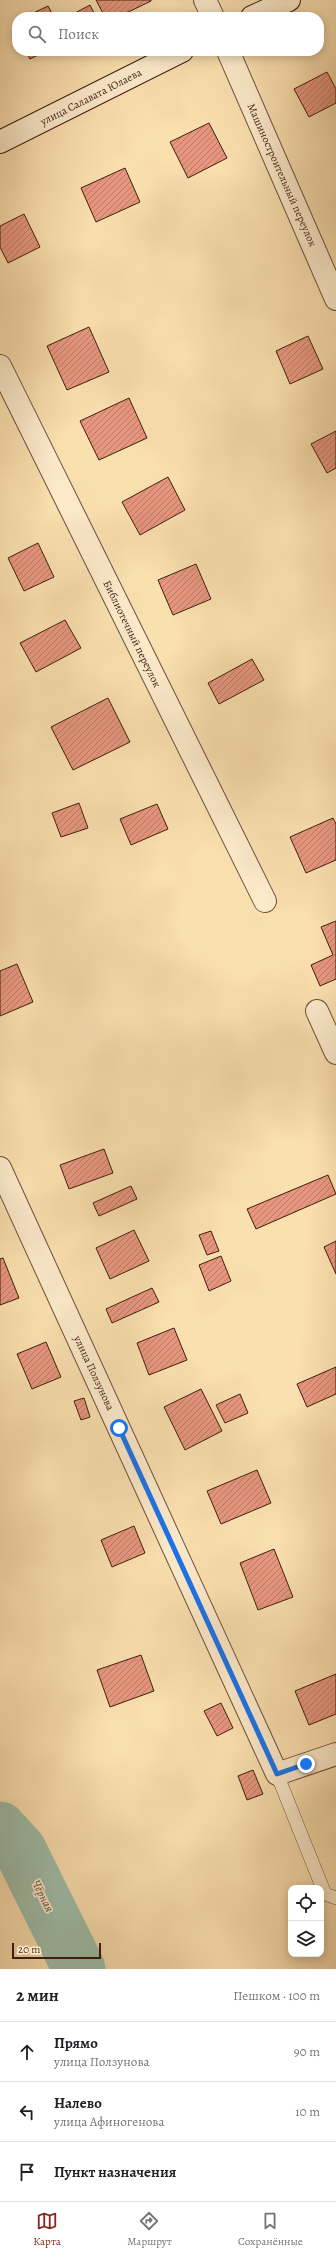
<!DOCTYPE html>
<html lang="ru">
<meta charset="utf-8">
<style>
:root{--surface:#fff;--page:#f6f6f6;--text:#202124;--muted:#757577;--line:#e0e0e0;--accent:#8f2418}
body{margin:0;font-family:Alegreya,serif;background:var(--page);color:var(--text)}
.controls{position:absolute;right:12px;bottom:12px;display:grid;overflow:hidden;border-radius:8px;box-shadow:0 2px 10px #0003}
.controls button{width:36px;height:36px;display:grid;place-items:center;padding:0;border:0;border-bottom:1px solid var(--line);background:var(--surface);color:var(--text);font:20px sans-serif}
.scale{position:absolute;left:12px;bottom:10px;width:89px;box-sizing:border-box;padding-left:4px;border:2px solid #3f1e0d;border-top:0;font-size:11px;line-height:14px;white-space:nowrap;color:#3f1e0d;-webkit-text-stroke:3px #fceacb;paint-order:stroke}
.stop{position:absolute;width:12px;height:12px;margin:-9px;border:3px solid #1a73e8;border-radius:50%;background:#fff}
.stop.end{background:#1a73e8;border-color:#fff;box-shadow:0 1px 4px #0008}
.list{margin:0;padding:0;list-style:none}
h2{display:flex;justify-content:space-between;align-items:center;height:52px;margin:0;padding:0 16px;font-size:17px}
h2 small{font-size:13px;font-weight:400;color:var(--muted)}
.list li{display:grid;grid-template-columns:26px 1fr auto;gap:12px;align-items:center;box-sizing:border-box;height:60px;padding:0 16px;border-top:1px solid var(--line)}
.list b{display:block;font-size:15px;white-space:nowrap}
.list p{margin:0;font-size:13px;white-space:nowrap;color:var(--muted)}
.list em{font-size:13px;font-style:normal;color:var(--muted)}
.icon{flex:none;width:22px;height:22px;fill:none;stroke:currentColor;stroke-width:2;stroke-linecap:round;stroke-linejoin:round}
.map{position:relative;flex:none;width:336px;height:1969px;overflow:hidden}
.search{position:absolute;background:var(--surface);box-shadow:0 2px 10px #0003;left:12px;right:12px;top:12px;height:44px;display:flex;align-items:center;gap:10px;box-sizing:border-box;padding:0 14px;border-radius:16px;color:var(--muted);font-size:15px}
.sheet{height:232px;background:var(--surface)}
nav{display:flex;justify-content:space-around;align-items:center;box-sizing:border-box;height:56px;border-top:1px solid var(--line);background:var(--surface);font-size:11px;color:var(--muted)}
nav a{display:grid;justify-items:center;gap:2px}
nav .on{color:var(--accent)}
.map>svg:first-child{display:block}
</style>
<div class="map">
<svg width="336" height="1969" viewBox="0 0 336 1969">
<defs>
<pattern id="building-hatch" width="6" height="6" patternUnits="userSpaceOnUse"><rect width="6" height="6" fill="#e7977f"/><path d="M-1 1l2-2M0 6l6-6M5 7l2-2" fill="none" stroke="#bd7b66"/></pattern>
</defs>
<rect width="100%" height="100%" fill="#fadfaf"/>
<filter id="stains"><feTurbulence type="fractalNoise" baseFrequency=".005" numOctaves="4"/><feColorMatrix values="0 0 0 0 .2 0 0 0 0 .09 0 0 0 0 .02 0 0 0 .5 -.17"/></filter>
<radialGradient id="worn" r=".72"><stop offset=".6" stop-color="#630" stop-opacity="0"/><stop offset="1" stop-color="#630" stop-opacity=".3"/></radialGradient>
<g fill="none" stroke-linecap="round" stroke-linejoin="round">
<!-- river -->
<path stroke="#9ebdaa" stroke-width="53" d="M0 1828 20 1850 79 1969"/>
</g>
<!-- building -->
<path fill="url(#building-hatch)" stroke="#3f1e0d" d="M96 0H151V1L118 17H105Z
M90 5 96 17H77L75 13Z
M48 6 54 17H25Z
M26 51H46L30 59Z
M327 72 336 89V103L309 117 294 89Z
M209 123 227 158 188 178 170 142Z
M125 168 140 202 96 222 81 188Z
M24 214 40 247 8 263 0 247V226Z
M89 327 109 372 67 390 47 346Z
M308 336 323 369 290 384 276 351Z
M129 398 147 438 99 460 80 421Z
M336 431V468L327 473 311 444Z
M168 477 185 510 140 535 122 502Z
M38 543 54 577 24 591 8 558Z
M196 564 211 599 173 615 158 580Z
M65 620 81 648 36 672 20 643Z
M252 659 264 680 219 704 208 683Z
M108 698 130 742 73 770 51 727Z
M79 803 88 828 61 837 52 813Z
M157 804 168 829 131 845 120 819Z
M333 818 336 824V860L306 873 290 837Z
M336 921V979L320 986 311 965 333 955 321 927Z
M17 964 33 1002 0 1016V971Z
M104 1149 113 1173 69 1189 60 1165Z
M328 1175 336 1194 256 1229 247 1209Z
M131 1186 137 1199 99 1216 93 1203Z
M134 1230 149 1261 110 1279 96 1248Z
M211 1231 219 1251 207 1255 199 1235Z
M336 1241V1274L324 1247Z
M221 1256 231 1281 209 1291 199 1265Z
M3 1258 19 1298 0 1305V1259Z
M152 1288 159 1302 112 1323 106 1309Z
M174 1328 187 1360 149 1375 137 1343Z
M46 1342 61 1377 32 1389 17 1354Z
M336 1367V1394L307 1407 297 1384Z
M201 1389 222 1431 185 1450 164 1407Z
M240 1394 248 1413 225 1423 216 1405Z
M84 1398 90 1417 81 1420 74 1401Z
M257 1470 271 1503 221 1524 207 1491Z
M134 1526 145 1553 112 1567 101 1540Z
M274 1549 293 1597 258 1610 240 1563Z
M141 1655 154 1691 110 1707 97 1670Z
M336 1674V1714L309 1725 295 1691Z
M221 1703 233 1728 217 1736 204 1711Z
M253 1770 263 1794 247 1800 238 1776Z"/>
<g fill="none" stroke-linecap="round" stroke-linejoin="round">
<defs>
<path id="lane" d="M277 1774 325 1894 336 1898"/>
<path id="street" d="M205 0 213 17
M228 51 336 299
M0 366 265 901
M317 1011 336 1053
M0 1168 277 1774 336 1754"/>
<path id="secondary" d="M252 17 289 0
M0 142 182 51"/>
</defs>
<!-- lane casing -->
<use href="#lane" stroke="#6e4e36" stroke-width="14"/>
<!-- street casing -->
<use href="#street" stroke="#6e4e36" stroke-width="24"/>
<!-- secondary casing -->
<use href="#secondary" stroke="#3f1e0d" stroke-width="24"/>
<!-- lane -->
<use href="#lane" stroke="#fceacb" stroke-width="13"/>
<!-- street -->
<use href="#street" stroke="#fceacb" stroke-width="22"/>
<!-- secondary -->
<use href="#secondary" stroke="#fceacb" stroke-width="22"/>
</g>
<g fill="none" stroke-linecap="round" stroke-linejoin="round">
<!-- route -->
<path stroke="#1a73e8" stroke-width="5" d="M119 1428 277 1774 306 1764"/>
</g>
<g text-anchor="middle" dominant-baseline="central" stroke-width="3.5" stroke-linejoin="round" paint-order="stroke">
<!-- street labels -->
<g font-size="11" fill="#3f1e0d" stroke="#fceacb">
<text transform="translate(91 97) rotate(-27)">улица Салавата Юлаева</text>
<text transform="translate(282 175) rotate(66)">Машиностроительный переулок</text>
<text transform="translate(132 634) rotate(64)">Библиотечный переулок</text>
<text transform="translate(94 1373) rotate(65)">улица Ползунова</text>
</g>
<!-- water labels -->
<g font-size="12" font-style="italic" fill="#5c4e3c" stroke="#fceacb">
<text transform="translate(43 1896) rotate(64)">Чёрная</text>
</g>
</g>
<rect width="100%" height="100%" filter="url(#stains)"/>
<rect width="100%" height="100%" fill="url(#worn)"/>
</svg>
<div class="controls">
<button><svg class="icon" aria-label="locate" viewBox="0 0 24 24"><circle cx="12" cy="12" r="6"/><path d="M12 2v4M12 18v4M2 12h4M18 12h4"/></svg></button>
<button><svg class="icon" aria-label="layers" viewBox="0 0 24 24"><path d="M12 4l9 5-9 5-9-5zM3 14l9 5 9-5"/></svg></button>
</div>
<div class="scale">20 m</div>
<div class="stop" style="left:119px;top:1428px"></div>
<div class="stop end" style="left:306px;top:1764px"></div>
<div class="search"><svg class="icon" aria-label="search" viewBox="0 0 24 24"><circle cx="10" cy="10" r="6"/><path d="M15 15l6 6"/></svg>Поиск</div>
</div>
<section class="sheet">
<h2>2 мин<small>Пешком · 100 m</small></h2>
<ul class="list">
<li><svg class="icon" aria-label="ahead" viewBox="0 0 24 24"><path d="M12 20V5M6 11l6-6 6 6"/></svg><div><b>Прямо</b><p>улица Ползунова</p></div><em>90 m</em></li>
<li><svg class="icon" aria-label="left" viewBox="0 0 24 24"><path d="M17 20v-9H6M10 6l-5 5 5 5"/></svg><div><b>Налево</b><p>улица Афиногенова</p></div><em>10 m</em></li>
<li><svg class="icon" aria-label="arrive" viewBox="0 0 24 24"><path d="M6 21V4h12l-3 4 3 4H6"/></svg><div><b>Пункт назначения</b></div></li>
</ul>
</section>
<nav>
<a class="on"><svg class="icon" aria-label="map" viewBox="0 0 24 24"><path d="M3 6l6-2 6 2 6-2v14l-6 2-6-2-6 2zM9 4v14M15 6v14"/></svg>Карта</a>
<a><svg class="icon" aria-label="directions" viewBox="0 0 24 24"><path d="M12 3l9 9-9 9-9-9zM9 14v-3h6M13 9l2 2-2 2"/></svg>Маршрут</a>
<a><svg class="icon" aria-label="saved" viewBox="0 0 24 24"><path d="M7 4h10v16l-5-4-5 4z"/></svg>Сохранённые</a>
</nav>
